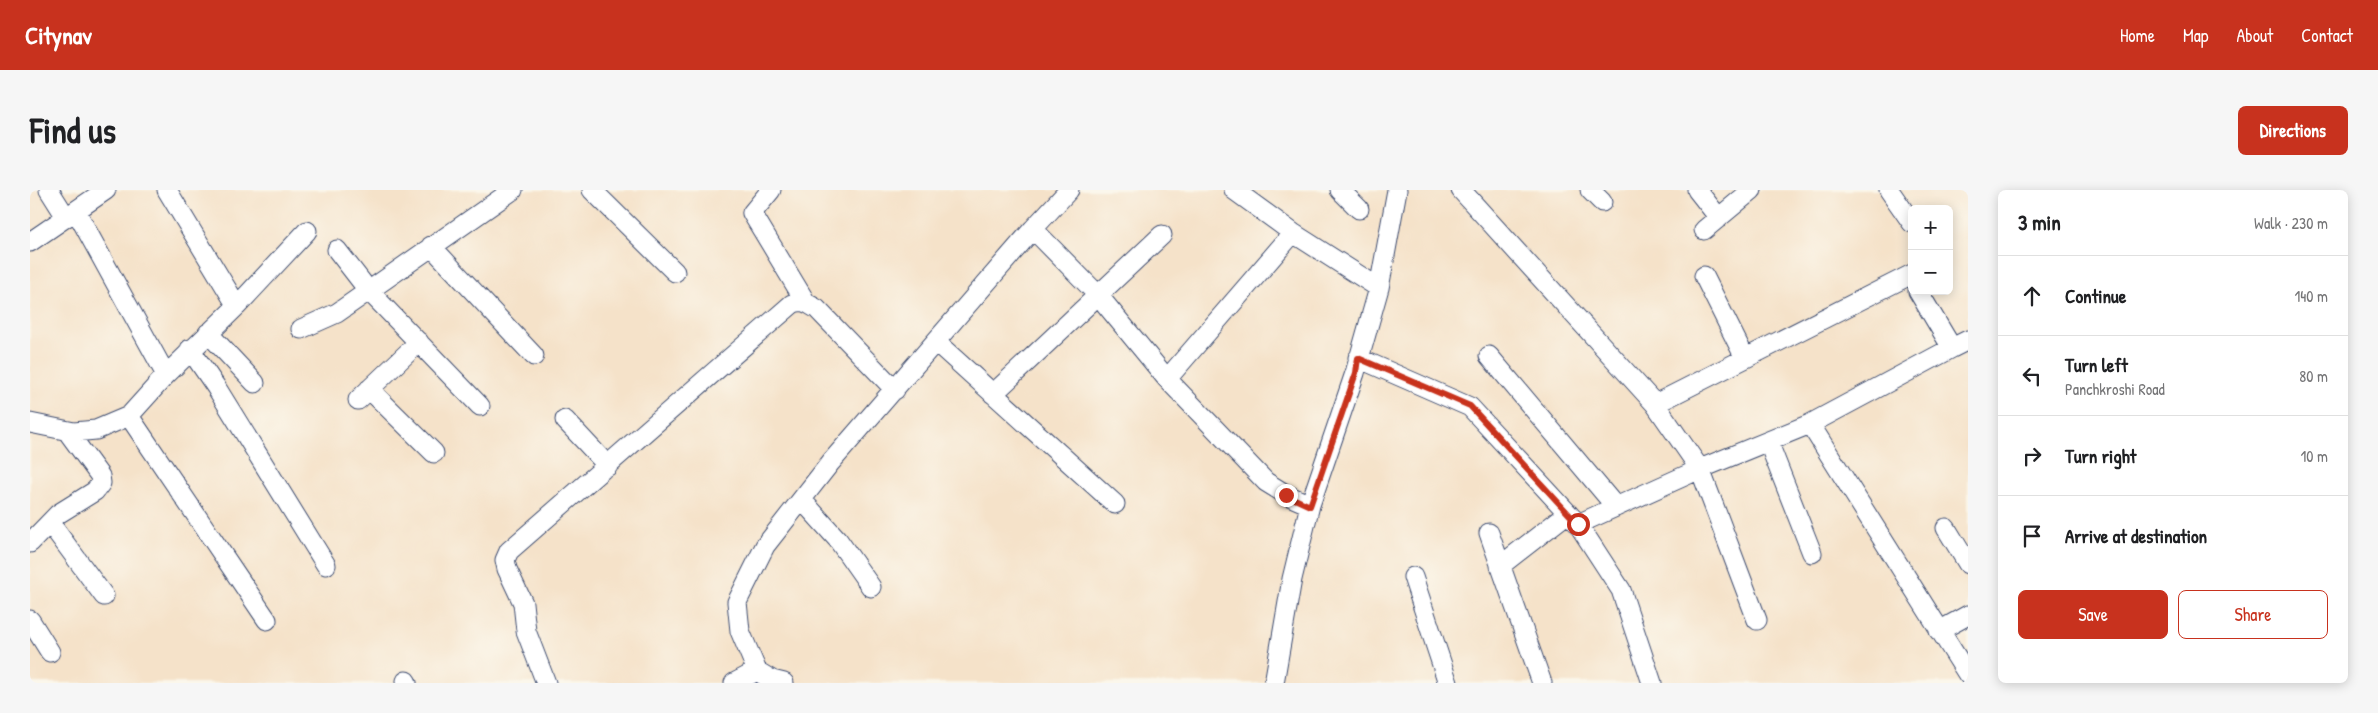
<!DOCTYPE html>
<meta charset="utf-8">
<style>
:root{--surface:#fff;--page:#f6f6f6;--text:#202124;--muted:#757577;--line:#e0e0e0;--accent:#c8321e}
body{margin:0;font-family:"Patrick Hand",sans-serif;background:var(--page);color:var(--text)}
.controls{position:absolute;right:15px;top:15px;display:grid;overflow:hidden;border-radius:8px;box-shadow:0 2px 12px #0003}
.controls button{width:45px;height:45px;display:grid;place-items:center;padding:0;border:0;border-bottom:1px solid var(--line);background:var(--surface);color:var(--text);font:25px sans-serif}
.stop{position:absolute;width:15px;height:15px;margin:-11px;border:4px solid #c8321e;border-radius:50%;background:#fff}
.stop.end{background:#c8321e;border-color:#fff;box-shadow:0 1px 5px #0008}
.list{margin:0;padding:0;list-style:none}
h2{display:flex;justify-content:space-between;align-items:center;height:65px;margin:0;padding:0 20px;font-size:21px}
h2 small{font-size:16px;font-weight:400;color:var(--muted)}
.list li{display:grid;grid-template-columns:32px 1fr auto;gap:15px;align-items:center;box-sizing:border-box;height:80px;padding:0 20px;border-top:1px solid var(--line)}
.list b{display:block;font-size:19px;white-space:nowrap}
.list p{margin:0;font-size:16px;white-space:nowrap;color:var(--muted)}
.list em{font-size:16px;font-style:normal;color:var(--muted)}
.actions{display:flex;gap:10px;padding:15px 20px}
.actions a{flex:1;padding:11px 0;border:1px solid var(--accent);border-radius:8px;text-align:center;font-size:18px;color:var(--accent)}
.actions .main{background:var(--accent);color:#fff}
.icon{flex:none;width:28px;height:28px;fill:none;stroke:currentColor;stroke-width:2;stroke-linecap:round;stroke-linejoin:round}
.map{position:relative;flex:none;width:1938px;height:493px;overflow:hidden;border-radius:8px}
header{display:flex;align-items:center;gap:30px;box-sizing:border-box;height:70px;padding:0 25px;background:var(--accent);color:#fff}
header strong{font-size:24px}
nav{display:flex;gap:28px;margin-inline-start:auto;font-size:18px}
.intro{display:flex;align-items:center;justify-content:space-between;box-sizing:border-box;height:120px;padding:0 30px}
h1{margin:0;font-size:35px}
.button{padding:12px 22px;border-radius:8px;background:var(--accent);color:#fff;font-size:18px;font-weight:700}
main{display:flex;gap:30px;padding:0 30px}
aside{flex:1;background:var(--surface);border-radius:8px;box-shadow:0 2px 12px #0003}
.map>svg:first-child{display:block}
</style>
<header>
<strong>Citynav</strong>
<nav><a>Home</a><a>Map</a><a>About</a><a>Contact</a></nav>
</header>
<div class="intro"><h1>Find us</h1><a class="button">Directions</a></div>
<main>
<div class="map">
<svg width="1938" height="493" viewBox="0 0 1938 493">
<rect width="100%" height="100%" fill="#fbf7ec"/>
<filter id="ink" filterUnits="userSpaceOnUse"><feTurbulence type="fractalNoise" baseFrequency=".02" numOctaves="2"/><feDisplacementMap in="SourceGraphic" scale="10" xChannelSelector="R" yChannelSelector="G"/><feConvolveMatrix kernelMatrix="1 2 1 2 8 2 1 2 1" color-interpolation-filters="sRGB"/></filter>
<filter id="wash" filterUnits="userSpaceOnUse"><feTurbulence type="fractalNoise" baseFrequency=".0096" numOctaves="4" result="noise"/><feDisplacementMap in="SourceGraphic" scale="20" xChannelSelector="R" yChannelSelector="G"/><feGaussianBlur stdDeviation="1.12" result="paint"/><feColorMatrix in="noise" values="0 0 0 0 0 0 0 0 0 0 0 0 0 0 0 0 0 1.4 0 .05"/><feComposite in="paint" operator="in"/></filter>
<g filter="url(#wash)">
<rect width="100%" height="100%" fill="#f5e2c9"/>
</g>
<g filter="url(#ink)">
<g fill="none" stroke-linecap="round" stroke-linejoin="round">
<defs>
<path id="minor" d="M19 0 36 27
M137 0 207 116
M562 0 645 82
M741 0 722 23 775 111
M1204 0 1263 43 1349 98
M1310 0 1329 19
M1431 0 1625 214 1670 279 1727 430
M1560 0 1572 12
M1667 0 1689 28
M1859 0 1882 33
M46 21 136 185
M1003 39 1039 0
M1674 40 1722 0
M0 52 76 0
M401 56 504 166
M307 60 338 100 450 216
M1674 86 1715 168
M1888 101 1922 158 1938 150
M271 139 307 123 483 0
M178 143 225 193
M907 153 1085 314
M160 159 186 197 296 375
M1459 166 1586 317
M1328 168 1440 217 1548 334 1670 279 1780 234 1938 485
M1137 189 1263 43
M339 199 404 263
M963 204 1132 45
M328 210 389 152
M1625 214 1882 84
M99 226 237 430
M535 230 578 276
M0 233 44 242 66 240 99 226 136 185 207 116 277 41
M1780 234 1922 158
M1738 251 1782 363
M772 310 808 350 841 397
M20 333 74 406
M1548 334 1591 400 1622 493
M1916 338 1938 374
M1459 343 1512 493
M0 353 28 324 65 301 71 293 70 286 37 241
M1470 376 1538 323
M1383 387 1418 493
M0 430 20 462
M1909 441 1938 425
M376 491 377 493
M516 493 496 441 493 413 477 379 475 370 479 361 762 114C772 109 777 113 787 119L865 200
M704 493 727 481
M754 493 742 490 727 481 710 441 707 412 735 356 801 272 1003 39 1068 105 1137 189 1236 292 1257 305 1280 315
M1244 493 1262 389 1280 315 1325 183 1349 98 1367 0"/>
</defs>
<!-- minor casing -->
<use href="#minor" stroke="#3c4a6e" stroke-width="21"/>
<!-- minor -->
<use href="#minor" stroke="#fff" stroke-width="19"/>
</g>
</g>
<g fill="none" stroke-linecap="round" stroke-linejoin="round" filter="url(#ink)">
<!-- route -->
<path stroke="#c8321e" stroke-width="6" d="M1256 305 1280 316 1326 183 1328 168 1440 216 1548 334"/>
</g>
</svg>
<div class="controls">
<button>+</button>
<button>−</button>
</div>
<div class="stop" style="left:1548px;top:334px"></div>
<div class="stop end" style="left:1256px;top:305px"></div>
</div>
<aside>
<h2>3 min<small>Walk · 230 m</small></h2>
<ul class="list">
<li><svg class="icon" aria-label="ahead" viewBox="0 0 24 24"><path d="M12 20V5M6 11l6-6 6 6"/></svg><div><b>Continue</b></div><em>140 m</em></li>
<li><svg class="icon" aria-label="left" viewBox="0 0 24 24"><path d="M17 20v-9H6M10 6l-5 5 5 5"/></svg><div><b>Turn left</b><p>Panchkroshi Road</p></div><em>80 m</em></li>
<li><svg class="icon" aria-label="right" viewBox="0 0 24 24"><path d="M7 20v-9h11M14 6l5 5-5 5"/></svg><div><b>Turn right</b></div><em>10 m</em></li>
<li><svg class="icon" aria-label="arrive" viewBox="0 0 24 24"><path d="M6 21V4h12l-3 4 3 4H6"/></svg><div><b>Arrive at destination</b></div></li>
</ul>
<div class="actions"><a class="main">Save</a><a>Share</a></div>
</aside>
</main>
